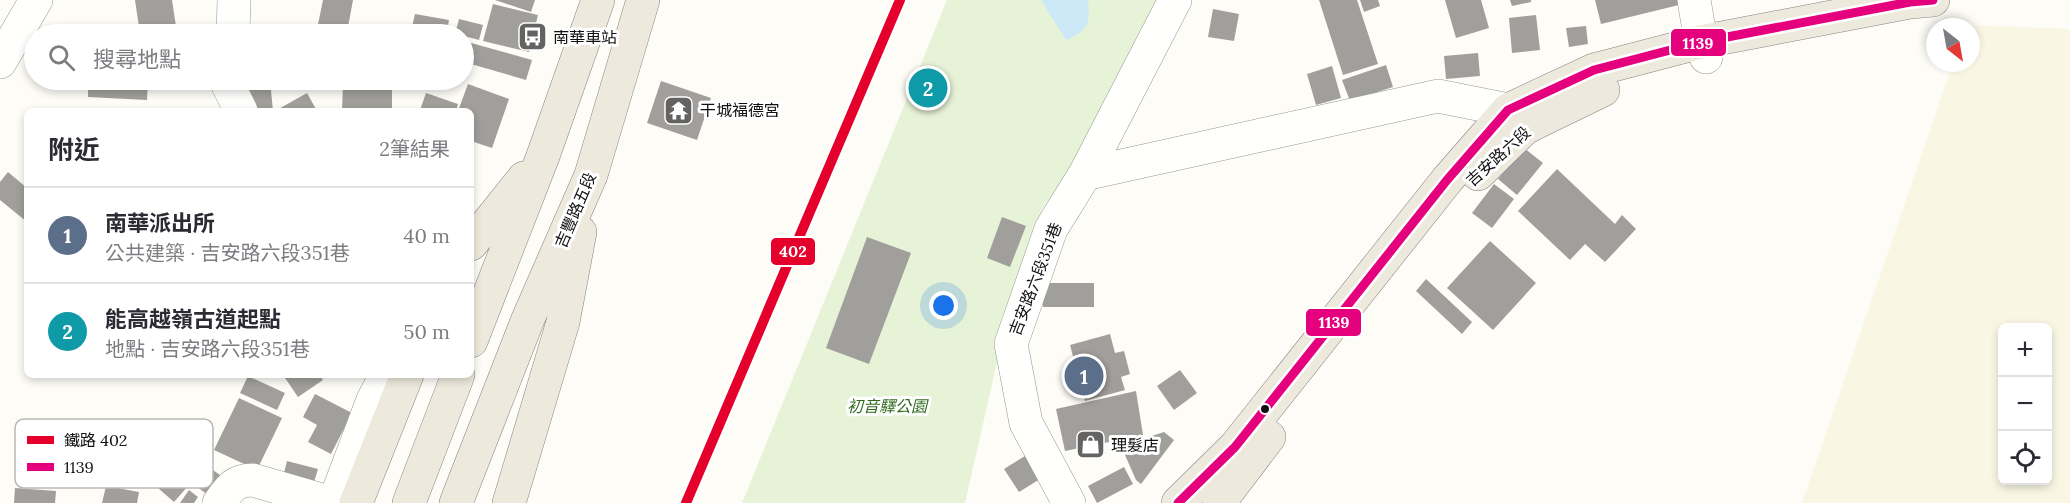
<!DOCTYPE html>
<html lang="zh-TW">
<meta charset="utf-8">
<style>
:root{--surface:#fff;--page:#f7f7f7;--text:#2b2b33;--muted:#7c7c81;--line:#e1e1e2;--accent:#646362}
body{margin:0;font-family:Lora,"Noto Sans TC",serif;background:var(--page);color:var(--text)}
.controls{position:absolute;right:18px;bottom:18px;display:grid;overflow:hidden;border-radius:9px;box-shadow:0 3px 9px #0003}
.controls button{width:54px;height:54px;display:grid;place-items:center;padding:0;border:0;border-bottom:2px solid var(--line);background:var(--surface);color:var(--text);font:30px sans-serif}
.compass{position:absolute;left:1926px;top:18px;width:54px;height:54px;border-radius:50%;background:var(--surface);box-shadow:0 3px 9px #0003;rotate:149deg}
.you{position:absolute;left:944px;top:306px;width:21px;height:21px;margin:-15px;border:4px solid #fff;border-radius:50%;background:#1a73e8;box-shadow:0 0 0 9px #1a73e833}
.badge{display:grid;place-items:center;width:39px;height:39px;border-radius:50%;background:var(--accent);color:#fff;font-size:20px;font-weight:700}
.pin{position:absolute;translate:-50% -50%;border:3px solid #fff;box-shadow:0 2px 6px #0006}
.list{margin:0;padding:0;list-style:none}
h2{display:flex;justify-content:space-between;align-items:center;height:78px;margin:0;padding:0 24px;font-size:26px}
h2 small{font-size:20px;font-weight:400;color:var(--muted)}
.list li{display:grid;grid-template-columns:39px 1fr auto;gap:18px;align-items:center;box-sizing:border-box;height:96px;padding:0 24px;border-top:2px solid var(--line)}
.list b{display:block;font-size:22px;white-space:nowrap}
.list p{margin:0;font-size:20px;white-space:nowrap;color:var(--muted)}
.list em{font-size:20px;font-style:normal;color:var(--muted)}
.icon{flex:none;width:33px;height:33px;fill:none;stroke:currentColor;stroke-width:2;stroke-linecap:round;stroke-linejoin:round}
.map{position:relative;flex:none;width:2070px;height:503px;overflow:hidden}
.search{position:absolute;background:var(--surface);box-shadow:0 3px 9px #0003;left:24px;top:24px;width:450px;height:66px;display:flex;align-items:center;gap:15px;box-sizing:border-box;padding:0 21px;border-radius:33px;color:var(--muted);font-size:22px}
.panel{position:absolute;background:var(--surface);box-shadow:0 3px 9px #0003;left:24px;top:108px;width:450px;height:270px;border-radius:9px}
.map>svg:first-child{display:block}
</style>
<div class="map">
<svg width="2070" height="503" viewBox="0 0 2070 503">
<rect width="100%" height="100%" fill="#fdfcf7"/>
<!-- farmland -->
<path fill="#f9f7e4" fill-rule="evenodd" d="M1966 25 2070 29V503H1802L1953 63H1971V27H1965ZM2002 328H2048V480H2002Z"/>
<!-- green -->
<path fill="#e7f3d7" d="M947 0H1160L1091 141 1042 209 1015 283 965 503H742Z"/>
<!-- water -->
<path fill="#cde8f7" d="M1041 0H1088C1090 24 1089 30 1066 40Z"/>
<!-- building -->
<path fill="#a19f9c" d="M135 0H172L177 33 140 34Z
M323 0H353L348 27 372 32 371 34H316Z
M495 0H535L531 12Z
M1319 0H1357L1378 64 1343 75Z
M1360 0H1378L1380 6 1364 12Z
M1445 0H1481L1489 28 1456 38Z
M1510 0H1531V2L1512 6Z
M1595 0H1682L1683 4 1601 24Z
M493 4 538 15 529 52 483 41Z
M1213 9 1239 14 1234 41 1208 37Z
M415 14 449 20 447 33 412 27Z
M1536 15 1540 50 1512 53 1509 18Z
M459 19 483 25 479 40 464 36V34H455Z
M1586 26 1588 44 1569 47 1566 28Z
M464 41 532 60 526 80 464 62Z
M1478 53 1480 76 1446 79 1444 56Z
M1386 65 1393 87 1350 101 1342 80Z
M1332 66 1341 98 1316 105 1307 74Z
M88 80H148L147 100 88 97Z
M243 80H270L273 111H262L261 109 242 111Z
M661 81 711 98 697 140 647 123Z
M343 84H392V111H342Z
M468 84 509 99 492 148 471 141V111H458Z
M307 93 317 111H275Z
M426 93 458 104 456 111 420 110Z
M1524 148 1543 163 1517 195 1498 179Z
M1557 169 1615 224 1622 215 1636 229 1605 262 1585 244 1570 260 1518 211Z
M8 172 27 188V222L0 200V182Z
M1494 184 1514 199 1492 228 1472 213Z
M1002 217 1026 226 1010 267 987 258Z
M867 237 911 253 869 364 826 348Z
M1490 241 1536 283 1493 330 1447 288Z
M1426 279 1472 322 1462 334 1416 291Z
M1043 283H1094V307H1043Z
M1110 334 1115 353 1124 351 1130 374 1121 377 1125 390 1085 401 1070 345Z
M1180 370 1197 393 1174 410 1157 386Z
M283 375H320L323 380 298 397Z
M248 376 285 393 277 410 240 393Z
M1136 391 1143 435 1065 451 1056 409Z
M315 394 352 413 331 454 308 442 317 425 303 417Z
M239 398 282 418 257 470 214 450Z
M1164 432 1174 440 1141 484 1136 480 1125 455 1136 441Z
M1025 456 1040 479 1019 492 1004 469Z
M287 461 318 469 314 482 284 473Z
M206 465 224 478 211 497 193 484Z
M164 466 188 486 174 502 151 482Z
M1124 467 1133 484 1097 503 1088 486Z
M106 486 139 492 137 503H102Z
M15 488 56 491 55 503H14Z
M189 490 198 497 194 503H180Z"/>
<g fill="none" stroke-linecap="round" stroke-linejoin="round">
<defs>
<path id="minor" d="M1694 0 1701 42 1706 57
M233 34 234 0
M0 62 36 0
M227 80V83L241 111
M1085 174 1438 96 1508 110 1525 128
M219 503C229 489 234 480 253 480L332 503
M334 503 373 400 386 375
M1069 503 1026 423 1011 344 1051 229 1085 174 1175 0"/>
<path id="major" d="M1478 174 1525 128 1603 90
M471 244 524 178
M471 341 543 156 598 0
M356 503 407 375
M409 503 458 375
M456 503 528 319 591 175 643 0
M509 503 563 322 580 232
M1178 503 1235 447 1447 180 1508 110 1594 70 1701 42 1910 2 1933 0
M1219 503 1269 437"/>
</defs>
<!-- minor casing -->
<use href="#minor" stroke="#979795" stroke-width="34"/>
<!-- major casing -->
<use href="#major" stroke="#858482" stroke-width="34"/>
<!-- minor -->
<use href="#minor" stroke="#fffffe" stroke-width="33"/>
<!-- major -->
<use href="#major" stroke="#ede9dc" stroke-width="33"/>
<defs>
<path id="bus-1" d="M1178 503 1235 447 1447 180 1508 110 1594 70 1701 42 1910 2 1933 0"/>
</defs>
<!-- bus-1 casing -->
<use href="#bus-1" stroke="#fff" stroke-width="14"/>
<!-- bus-1 -->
<use href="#bus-1" stroke="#e5007d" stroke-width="9"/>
<defs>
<path id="rail-1" d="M686 503 900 0"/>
</defs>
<!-- rail-1 casing -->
<use href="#rail-1" stroke="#fff" stroke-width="15"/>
<!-- rail-1 -->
<use href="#rail-1" stroke="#e4002b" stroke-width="10"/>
</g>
<!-- icons -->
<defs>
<symbol id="bus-square" viewBox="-11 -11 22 22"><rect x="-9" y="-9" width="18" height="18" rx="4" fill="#646362" stroke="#fff"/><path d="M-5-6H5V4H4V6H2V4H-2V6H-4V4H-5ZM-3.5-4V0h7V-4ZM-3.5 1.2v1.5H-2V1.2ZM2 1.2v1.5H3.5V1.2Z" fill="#fff"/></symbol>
<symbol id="temple-square" viewBox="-11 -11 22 22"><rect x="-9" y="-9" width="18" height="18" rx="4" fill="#646362" stroke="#fff"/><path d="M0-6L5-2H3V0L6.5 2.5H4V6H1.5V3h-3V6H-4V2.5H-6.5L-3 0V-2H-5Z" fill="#fff"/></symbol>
<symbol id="shop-square" viewBox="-11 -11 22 22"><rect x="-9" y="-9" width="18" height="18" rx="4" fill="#646362" stroke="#fff"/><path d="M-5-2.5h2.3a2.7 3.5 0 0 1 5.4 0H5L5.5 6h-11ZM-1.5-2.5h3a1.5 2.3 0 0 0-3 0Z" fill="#fff"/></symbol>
</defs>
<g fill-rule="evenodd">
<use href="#bus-square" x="516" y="20" width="33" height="33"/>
<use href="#temple-square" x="662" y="94" width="33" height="33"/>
<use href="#shop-square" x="1074" y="428" width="33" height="33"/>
</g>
<!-- markers -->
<circle fill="#111" stroke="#fff" stroke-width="2" cx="1265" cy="409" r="5"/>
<g text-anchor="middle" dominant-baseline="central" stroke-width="6" stroke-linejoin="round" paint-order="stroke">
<!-- poi labels -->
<g font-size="16" fill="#111" stroke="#fff" text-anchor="start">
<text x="553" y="37">南華車站</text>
<text x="700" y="110">干城福德宮</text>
<text x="1111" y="445">理髮店</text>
</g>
<!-- street labels -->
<g font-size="16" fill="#111" stroke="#fff">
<text transform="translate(1498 156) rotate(-42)">吉安路六段</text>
<text transform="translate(575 210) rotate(-67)">吉豐路五段</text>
<text transform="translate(1035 279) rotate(-69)">吉安路六段351巷</text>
</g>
<!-- park labels -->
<g font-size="16" font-style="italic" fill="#2f6b1f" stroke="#fff">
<text x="887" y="406">初音驛公園</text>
</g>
</g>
<!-- legend -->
<rect x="15" y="419" width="198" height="69" rx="9" fill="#fff" stroke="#b8b8b8" stroke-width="1.5"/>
<rect x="27" y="436" width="27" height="8" fill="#e4002b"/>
<rect x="27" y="463" width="27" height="8" fill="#e5007d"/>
<g font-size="16" fill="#111">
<text x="64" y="446">鐵路 402</text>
<text x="64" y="473">1139</text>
</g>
<g stroke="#fff" stroke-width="2">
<rect x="1670" y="28" width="57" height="29" rx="6" fill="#e5007d"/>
<rect x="770" y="237" width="46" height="29" rx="6" fill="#e4002b"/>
<rect x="1305" y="308" width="57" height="29" rx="6" fill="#e5007d"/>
</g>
<g font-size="16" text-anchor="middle" font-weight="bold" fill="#fff">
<text x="1698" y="49">1139</text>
<text x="793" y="257">402</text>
<text x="1334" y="328">1139</text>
</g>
</svg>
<div class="controls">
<button>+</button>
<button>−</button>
<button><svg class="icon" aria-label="locate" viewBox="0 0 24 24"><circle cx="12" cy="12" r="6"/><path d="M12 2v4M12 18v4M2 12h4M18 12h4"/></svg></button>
</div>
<svg class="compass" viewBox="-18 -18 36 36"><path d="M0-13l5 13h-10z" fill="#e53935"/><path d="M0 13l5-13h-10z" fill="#7c7c81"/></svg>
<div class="you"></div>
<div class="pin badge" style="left:1084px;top:376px;background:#5c6f8a">1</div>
<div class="pin badge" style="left:928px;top:88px;background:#0f9aa8">2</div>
<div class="search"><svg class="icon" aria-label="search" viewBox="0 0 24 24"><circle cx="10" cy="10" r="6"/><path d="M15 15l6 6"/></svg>搜尋地點</div>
<section class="panel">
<h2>附近<small>2筆結果</small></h2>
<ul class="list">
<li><span class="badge" style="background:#5c6f8a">1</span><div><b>南華派出所</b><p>公共建築 · 吉安路六段351巷</p></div><em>40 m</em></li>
<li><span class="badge" style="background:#0f9aa8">2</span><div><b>能高越嶺古道起點</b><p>地點 · 吉安路六段351巷</p></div><em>50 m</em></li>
</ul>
</section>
</div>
